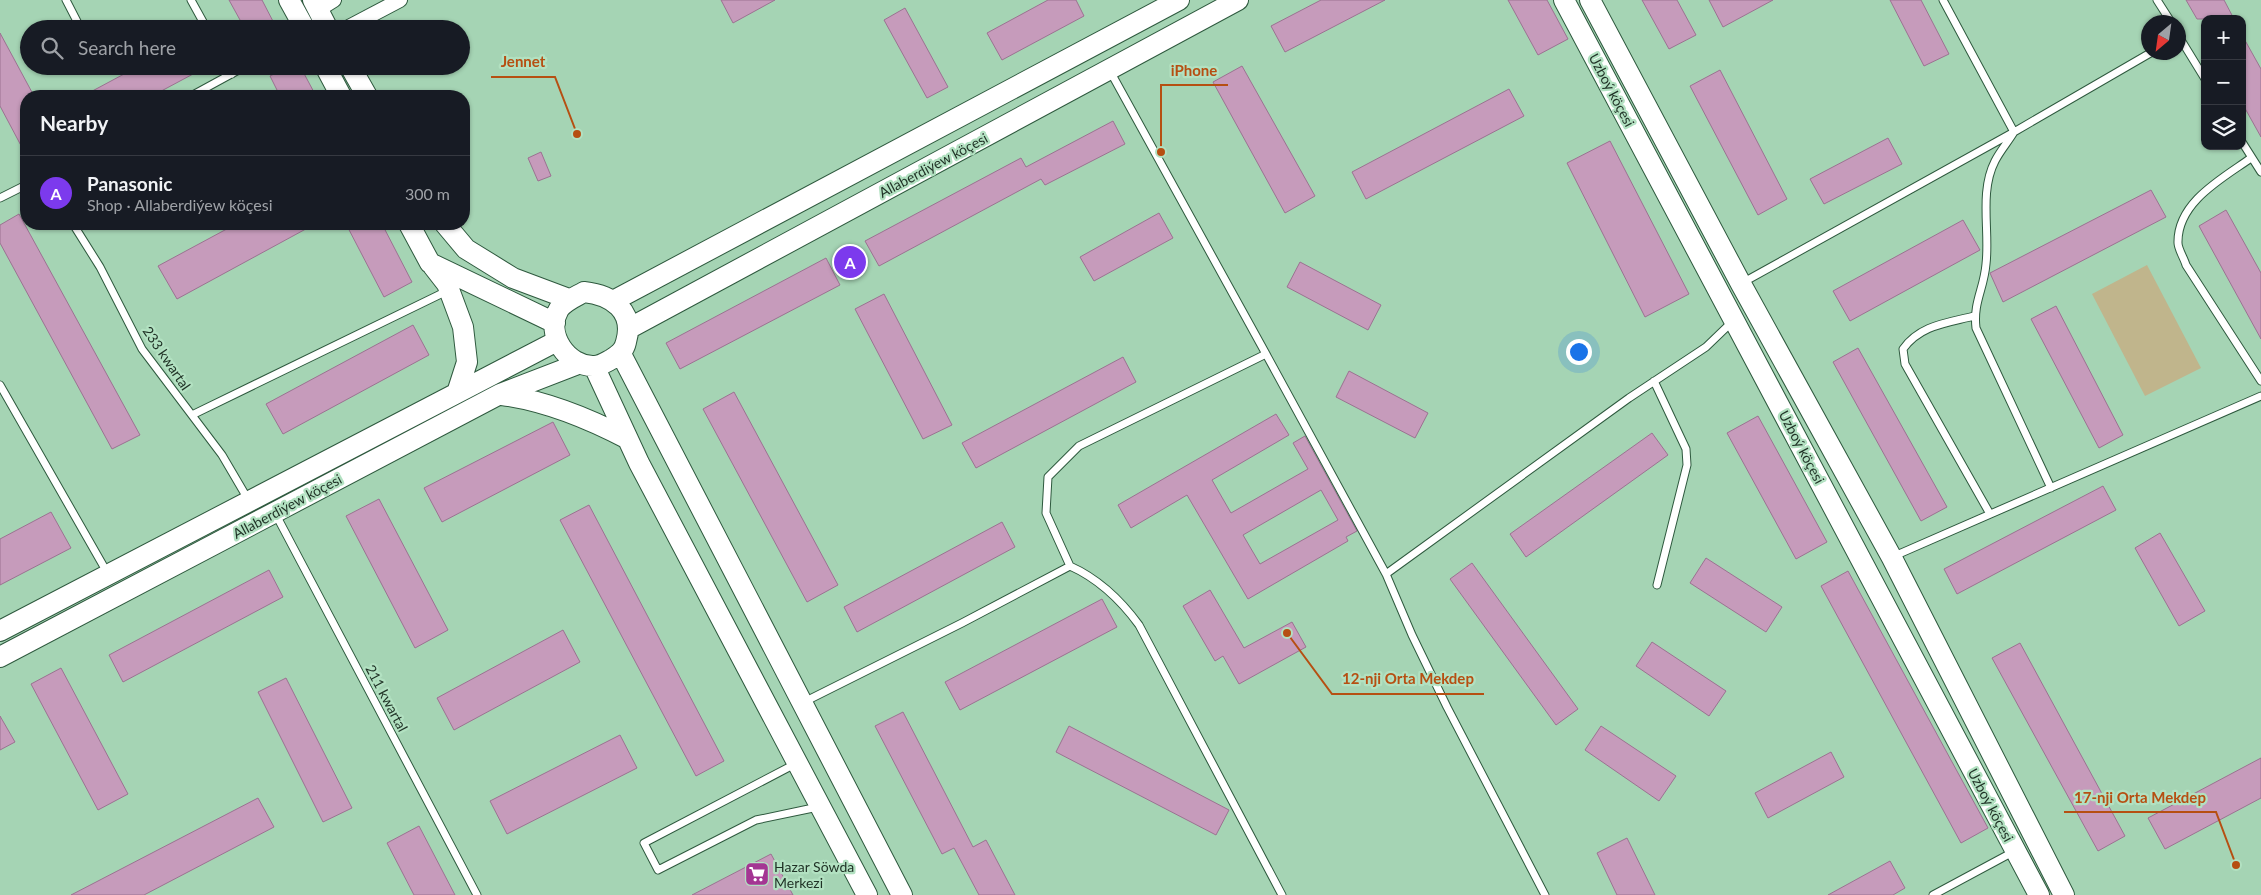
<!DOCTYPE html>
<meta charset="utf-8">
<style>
:root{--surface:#171b24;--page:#20242c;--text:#f1f3f6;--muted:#9ea1a6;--line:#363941;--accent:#7c3aed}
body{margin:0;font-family:Lato,sans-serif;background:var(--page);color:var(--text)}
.controls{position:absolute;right:15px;top:15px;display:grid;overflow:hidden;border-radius:10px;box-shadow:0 1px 4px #0004}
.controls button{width:45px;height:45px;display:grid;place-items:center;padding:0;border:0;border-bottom:1px solid var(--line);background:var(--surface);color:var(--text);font:25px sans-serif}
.compass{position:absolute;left:2141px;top:15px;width:45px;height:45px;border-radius:50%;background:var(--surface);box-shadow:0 1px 4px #0004;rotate:209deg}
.you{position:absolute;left:1578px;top:351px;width:18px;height:18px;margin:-12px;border:4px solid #fff;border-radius:50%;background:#1a73e8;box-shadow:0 0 0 8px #1a73e833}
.badge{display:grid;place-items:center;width:32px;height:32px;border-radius:50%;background:var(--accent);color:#fff;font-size:16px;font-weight:700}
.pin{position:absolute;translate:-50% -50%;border:2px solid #fff;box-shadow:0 1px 5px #0006}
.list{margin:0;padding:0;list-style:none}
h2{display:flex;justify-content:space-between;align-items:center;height:65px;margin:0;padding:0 20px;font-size:21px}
h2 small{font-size:16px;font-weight:400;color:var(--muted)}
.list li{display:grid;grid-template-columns:32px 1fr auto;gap:15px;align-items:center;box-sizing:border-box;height:75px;padding:0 20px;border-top:1px solid var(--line)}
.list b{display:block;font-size:19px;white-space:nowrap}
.list p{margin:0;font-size:16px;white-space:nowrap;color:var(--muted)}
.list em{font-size:16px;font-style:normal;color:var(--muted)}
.icon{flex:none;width:28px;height:28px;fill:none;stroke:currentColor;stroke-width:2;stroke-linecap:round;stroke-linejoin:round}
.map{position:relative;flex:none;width:2261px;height:895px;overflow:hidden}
.search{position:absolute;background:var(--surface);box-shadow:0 1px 4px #0004;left:20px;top:20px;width:450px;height:55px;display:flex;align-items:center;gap:12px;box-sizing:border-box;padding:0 18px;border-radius:28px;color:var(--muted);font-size:19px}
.panel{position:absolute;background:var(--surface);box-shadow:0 1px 4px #0004;left:20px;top:90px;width:450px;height:140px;border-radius:20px}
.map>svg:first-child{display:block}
</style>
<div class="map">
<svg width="2261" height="895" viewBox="0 0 2261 895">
<rect width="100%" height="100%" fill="#a5d4b4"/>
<!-- pitch -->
<path fill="#c0b58c" d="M2147 265 2201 368 2145 396 2092 294Z"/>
<!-- building -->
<path fill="#c69bbb" stroke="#9b7291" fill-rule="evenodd" d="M229 0H262L277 29H245Z
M721 0H775L733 23Z
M1048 0H1076L1084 16 1002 60 987 33Z
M1321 0H1385L1285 52 1271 26Z
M1508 0H1547L1568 39 1538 55Z
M1642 0H1677L1696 35 1669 49Z
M1709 0H1773L1723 27Z
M1890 0H1921L1949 54 1924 66Z
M2186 0H2224L2234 19H2197Z
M905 8 948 87 927 98 884 20Z
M0 33 34 96H26V155L0 106Z
M2242 35 2261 69V137L2242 103Z
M139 66H208L152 96H83Z
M290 66H300L316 96H280L270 76Z
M1242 66 1315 196 1285 213 1213 82Z
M1720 70 1787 199 1758 215 1690 86Z
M1509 89 1524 116 1366 199 1352 172Z
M1113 121 1125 144 1045 185 1041 179 879 266 865 241 1021 158 1026 167Z
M1888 138 1902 164 1824 204 1810 179Z
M1610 141 1689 294 1645 317 1567 163Z
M541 152 551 176 538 181 528 158Z
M2151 190 2166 217 2003 302 1990 273Z
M2226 210 2261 273V339L2199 226Z
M1159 213 1173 238 1094 281 1080 257Z
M19 214 140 435 112 449 0 243V225Z
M1963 220 1980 250 1850 321 1833 291Z
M236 224H315L177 299 158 266Z
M346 224H382L412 282 384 297Z
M826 258 840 285 680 369 666 343Z
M1300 262 1381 305 1368 330 1287 287Z
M884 294 952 425 923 439 855 309Z
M2056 306 2123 435 2099 448 2031 319Z
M413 325 429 355 283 434 266 404Z
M1858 348 1947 507 1921 521 1833 362Z
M1123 357 1136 382 976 468 962 443Z
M1349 371 1428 413 1415 438 1336 397Z
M734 392 838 585 807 602 703 409Z
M1276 414 1289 435 1212 480 1231 513 1308 469 1293 443 1305 436 1357 531 1346 537 1348 541 1248 599 1187 495 1131 528 1118 505ZM1321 490 1338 520 1260 564 1243 535Z
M1758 416 1827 542 1796 559 1727 433Z
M553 422 570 455 442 522 424 488Z
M1652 433 1668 455 1526 557 1510 534Z
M2103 486 2116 510 1957 594 1944 569Z
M379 499 448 630 415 648 346 516Z
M589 505 724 761 696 776 560 520Z
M51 512 71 548 0 585V539Z
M1002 522 1015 547 857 632 844 607Z
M2160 533 2205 611 2179 626 2135 548Z
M1706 558 1782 607 1766 632 1690 583Z
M1472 563 1578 709 1556 725 1450 579Z
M269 570 283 597 123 682 109 655Z
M1848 571 1988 828 1961 843 1821 586Z
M1210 590 1244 648 1292 622 1306 647 1239 684 1223 656 1215 661 1183 606Z
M1102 599 1117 627 960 710 945 682Z
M563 630 580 662 454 730 437 698Z
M1652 642 1726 691 1709 716 1636 666Z
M2020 643 2125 836 2098 851 1992 658Z
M61 668 128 794 98 810 31 684Z
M286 678 352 808 323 822 258 692Z
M903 712 973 847 986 840 1015 895H979L954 848 942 854 875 726Z
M0 716 15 742 0 750Z
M1069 726 1229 810 1216 835 1056 752Z
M1601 726 1676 776 1659 801 1585 750Z
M620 735 637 768 507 834 490 801Z
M1831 752 1844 777 1768 818 1755 793Z
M2261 758V798L2165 849 2148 818Z
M258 798 274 827 144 895H71Z
M419 826 455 895H414L387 843Z
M1627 838 1655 895H1617L1597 853Z
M771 854 793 895H692Z
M1890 861 1905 888 1893 895H1828Z"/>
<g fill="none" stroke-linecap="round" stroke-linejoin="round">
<defs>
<path id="lane" d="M66 0 81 29
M191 0 207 29
M1943 0 2014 132C2008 142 2000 151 1995 161 1979 192 1990 231 1986 264 1984 289 1973 302 1976 328L2051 488
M2157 0 2171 22
M2178 35 2205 79
M228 66 232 74
M191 96 246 66
M2242 142 2261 172
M2251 158C2223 178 2177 202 2178 243 2178 249 2184 258 2186 265L2261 381
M0 198 26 185
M73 224 100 267 142 349 222 455 249 501
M1742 283 2014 132 2152 52
M1974 316C1947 323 1920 325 1903 349L1905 364 1990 514
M1266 354 1386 574 1412 635 1447 707 1545 895
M1654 381 1686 449 1687 465 1657 585
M0 385 108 574
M192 415 447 291
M275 513 477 895
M1892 557 2261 396
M1070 566C1099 579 1120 599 1139 625L1282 895
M1386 574 1629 398 1706 347 1733 321
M804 702 962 623 1070 566 1046 513 1048 477 1079 446 1266 354 1110 71
M797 763 644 843 658 870 756 820 818 807
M1933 895 2013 852"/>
<path id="street" d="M318 10 334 0
M345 29 400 0"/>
<path id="secondary" d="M289 0 305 29
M313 0 328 29
M1564 0 2039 895
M1590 0 1741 284 1892 558 2064 895
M325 66 341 96
M350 66 367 96
M409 224 430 263 555 323
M445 224 466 249 513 278 569 299
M433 266 447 284 463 327 467 362 457 393
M584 292C612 295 635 311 626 342 624 351 619 354 612 359 606 362 601 366 594 366 568 367 544 334 559 309 565 301 575 297 584 292Z
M613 301 1179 0
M628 329 1238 0
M621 354 902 895
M594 366 639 463 867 895
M502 395C547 401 588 418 628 439
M0 631 557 341
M0 657 500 394 578 364"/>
</defs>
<!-- lane casing -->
<use href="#lane" stroke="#2e593e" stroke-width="9"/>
<!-- street casing -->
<use href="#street" stroke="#2e593e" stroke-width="16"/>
<!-- secondary casing -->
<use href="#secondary" stroke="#2e593e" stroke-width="22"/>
<!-- lane -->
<use href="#lane" stroke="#fff" stroke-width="7"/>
<!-- street -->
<use href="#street" stroke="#fff" stroke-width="14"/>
<!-- secondary -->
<use href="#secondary" stroke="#fff" stroke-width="20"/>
</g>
<!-- icons -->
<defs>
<symbol id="supermarket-square" viewBox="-11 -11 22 22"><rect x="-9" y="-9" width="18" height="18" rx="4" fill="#a43593" stroke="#b2e1c1"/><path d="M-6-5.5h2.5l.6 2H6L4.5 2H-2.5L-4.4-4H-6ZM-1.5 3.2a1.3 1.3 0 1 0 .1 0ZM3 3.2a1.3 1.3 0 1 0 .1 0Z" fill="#fff"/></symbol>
</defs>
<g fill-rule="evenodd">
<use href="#supermarket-square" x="743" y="860" width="28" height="28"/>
</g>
<g text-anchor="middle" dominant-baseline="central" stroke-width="4.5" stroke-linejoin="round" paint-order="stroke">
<!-- street labels -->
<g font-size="14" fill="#1f3125" stroke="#b2e1c1">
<text transform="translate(1612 90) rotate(62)">Uzboý köçesi</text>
<text transform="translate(933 165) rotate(-28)">Allaberdiýew köçesi</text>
<text transform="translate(167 358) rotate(56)">233 kwartal</text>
<text transform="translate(1802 447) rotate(62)">Uzboý köçesi</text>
<text transform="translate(287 506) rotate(-28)">Allaberdiýew köçesi</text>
<text transform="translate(387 698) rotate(62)">211 kwartal</text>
<text transform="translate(1991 805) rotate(62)">Uzboý köçesi</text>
</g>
<!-- poi labels -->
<g font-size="14" fill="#1f3125" stroke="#b2e1c1" text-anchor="start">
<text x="774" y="866">Hazar Söwda<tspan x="774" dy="16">Merkezi</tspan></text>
</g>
</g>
<!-- callouts -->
<path fill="none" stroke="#b64f12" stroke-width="2" d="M577 134L555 77H491M1161 152L1161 85H1228M1287 633L1332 694H1484M2236 865L2216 812H2064"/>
<g fill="#b64f12" stroke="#b2e1c1" stroke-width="2">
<circle cx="577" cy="134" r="5"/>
<circle cx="1161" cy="152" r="5"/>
<circle cx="1287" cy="633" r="5"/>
<circle cx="2236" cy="865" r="5"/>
</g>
<g font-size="15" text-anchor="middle" font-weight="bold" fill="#b64f12" stroke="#b2e1c1" stroke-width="4.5" stroke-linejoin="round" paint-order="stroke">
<text x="523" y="67">Jennet</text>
<text x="1194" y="76">iPhone</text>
<text x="1408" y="684">12-nji Orta Mekdep</text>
<text x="2140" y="803">17-nji Orta Mekdep</text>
</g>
</svg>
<div class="controls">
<button>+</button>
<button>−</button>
<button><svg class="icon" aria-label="layers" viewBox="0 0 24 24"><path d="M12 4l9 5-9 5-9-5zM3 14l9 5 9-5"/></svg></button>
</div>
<svg class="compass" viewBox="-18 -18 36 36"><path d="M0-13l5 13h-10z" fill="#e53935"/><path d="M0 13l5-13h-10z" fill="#9ea1a6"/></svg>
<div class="you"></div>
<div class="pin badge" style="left:850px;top:262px">A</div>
<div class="search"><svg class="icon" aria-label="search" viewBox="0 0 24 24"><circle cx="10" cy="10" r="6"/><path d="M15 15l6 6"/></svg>Search here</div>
<section class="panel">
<h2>Nearby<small></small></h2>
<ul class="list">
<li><span class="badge">A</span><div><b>Panasonic</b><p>Shop · Allaberdiýew köçesi</p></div><em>300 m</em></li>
</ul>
</section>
</div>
